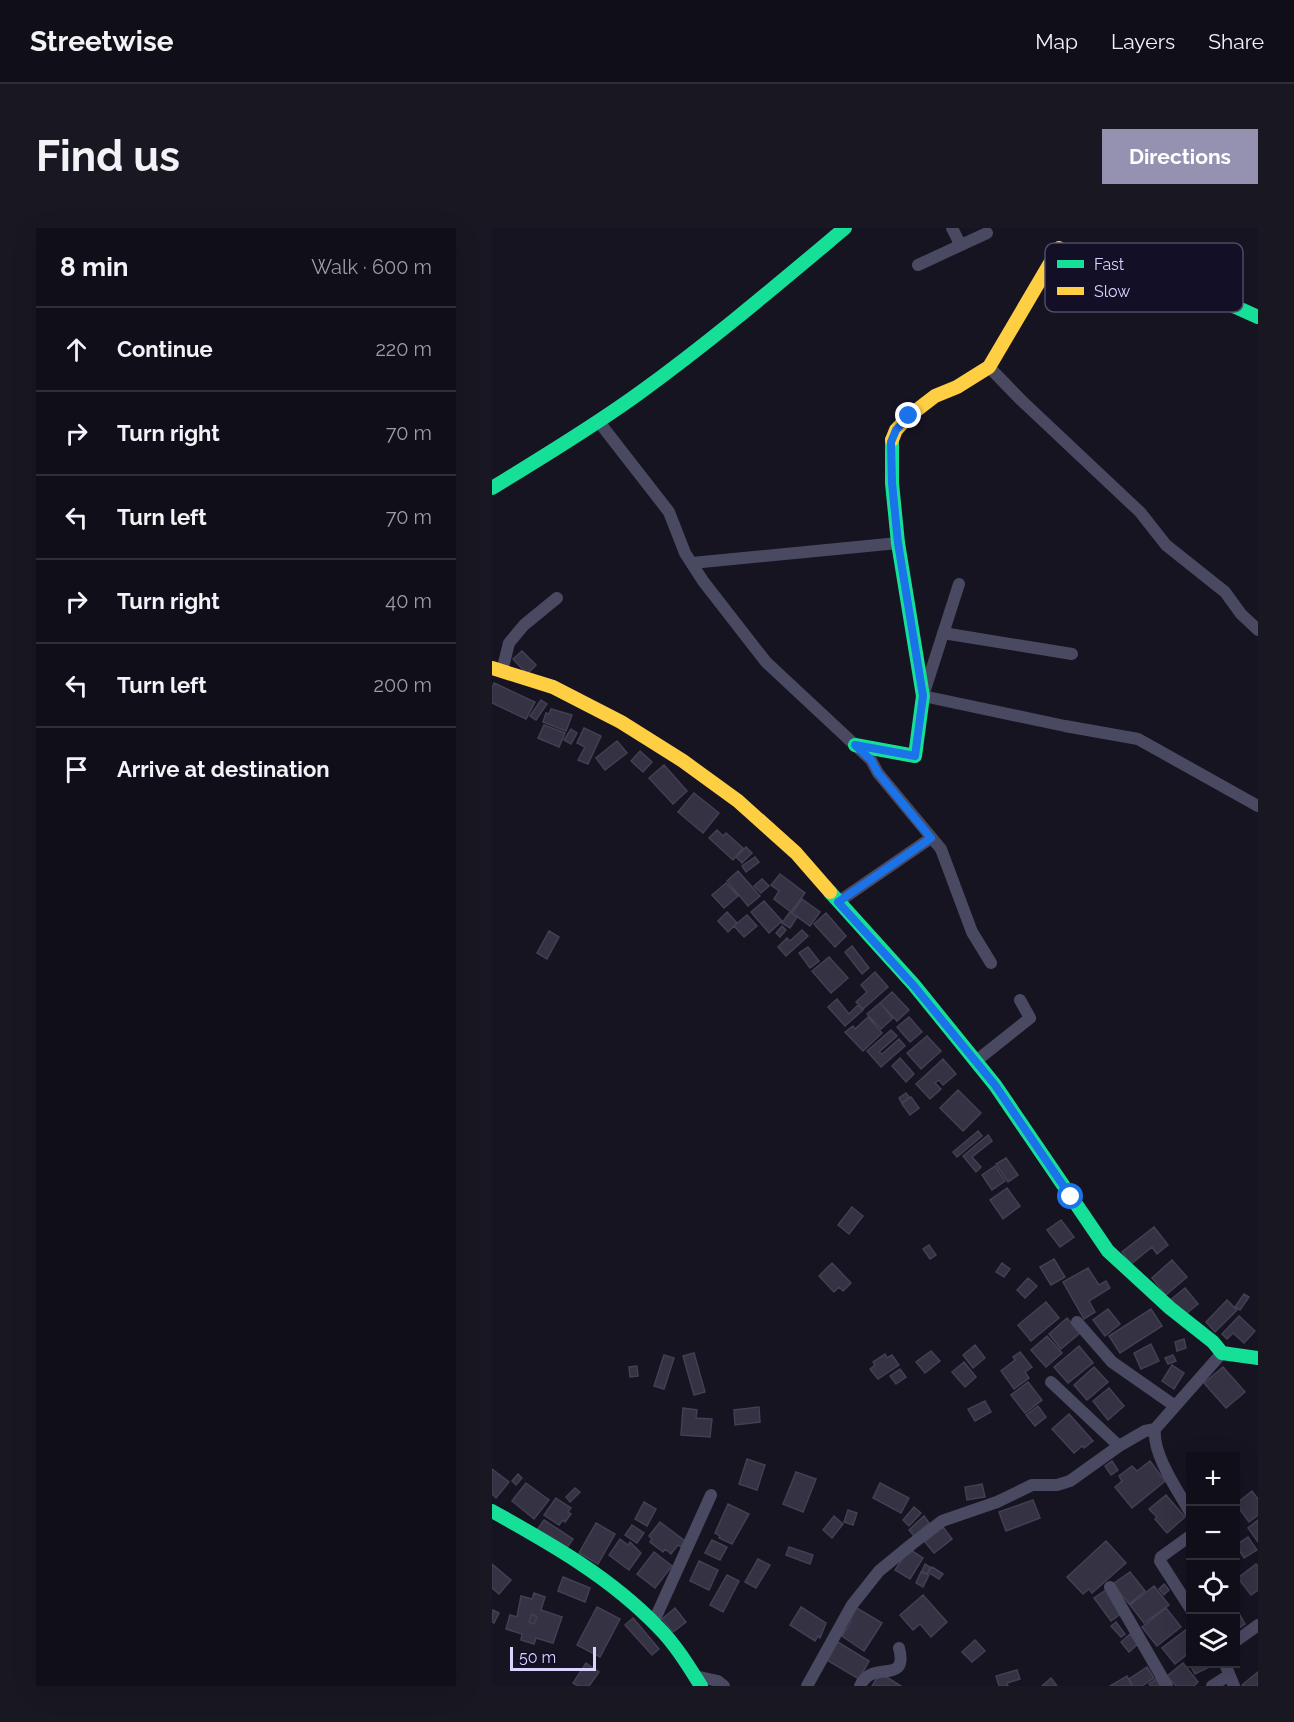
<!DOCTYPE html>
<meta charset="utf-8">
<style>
:root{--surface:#100f19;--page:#191822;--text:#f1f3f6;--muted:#9c9ca2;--line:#302f38;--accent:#9591b1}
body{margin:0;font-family:Raleway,sans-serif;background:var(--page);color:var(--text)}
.controls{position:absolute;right:18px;bottom:18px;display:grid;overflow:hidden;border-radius:0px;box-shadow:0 6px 24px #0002}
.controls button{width:54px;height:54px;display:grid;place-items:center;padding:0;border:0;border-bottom:2px solid var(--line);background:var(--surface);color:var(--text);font:30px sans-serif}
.scale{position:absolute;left:18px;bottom:15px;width:86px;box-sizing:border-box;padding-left:6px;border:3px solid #d9d4ff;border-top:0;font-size:16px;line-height:21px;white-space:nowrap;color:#d9d4ff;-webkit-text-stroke:4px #130f26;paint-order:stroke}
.stop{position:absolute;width:18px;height:18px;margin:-14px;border:4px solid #1a73e8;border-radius:50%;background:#fff}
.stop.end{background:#1a73e8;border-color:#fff;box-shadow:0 2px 6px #0008}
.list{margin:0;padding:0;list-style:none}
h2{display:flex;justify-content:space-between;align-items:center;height:78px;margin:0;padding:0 24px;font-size:26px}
h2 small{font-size:20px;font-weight:400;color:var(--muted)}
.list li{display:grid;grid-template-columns:39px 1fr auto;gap:18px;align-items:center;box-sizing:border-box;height:84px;padding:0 24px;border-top:2px solid var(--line)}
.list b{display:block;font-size:22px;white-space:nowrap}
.list em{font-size:20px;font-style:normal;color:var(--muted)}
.icon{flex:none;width:33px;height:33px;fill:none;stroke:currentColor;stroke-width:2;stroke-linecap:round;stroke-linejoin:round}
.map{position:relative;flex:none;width:766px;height:1458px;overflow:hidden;border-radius:0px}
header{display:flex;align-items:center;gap:36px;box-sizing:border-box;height:84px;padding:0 30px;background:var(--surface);border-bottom:2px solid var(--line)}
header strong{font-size:28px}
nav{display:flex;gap:33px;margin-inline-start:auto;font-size:21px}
.intro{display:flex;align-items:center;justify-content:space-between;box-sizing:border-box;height:144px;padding:0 36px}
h1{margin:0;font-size:42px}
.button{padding:15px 27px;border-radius:0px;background:var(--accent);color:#fff;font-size:21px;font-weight:700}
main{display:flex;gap:36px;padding:0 36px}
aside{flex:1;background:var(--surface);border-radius:0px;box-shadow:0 6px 24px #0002}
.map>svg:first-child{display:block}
</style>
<header>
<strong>Streetwise</strong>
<nav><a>Map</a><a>Layers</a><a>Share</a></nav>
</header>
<div class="intro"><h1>Find us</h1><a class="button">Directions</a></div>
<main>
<aside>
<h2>8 min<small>Walk · 600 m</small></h2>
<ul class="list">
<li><svg class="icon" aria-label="ahead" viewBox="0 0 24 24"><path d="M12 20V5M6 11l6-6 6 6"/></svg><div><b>Continue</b></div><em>220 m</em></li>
<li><svg class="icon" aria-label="right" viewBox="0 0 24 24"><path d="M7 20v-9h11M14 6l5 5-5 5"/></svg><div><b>Turn right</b></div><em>70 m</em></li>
<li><svg class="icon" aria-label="left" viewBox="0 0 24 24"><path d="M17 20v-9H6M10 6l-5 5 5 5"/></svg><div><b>Turn left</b></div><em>70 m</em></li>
<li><svg class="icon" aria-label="right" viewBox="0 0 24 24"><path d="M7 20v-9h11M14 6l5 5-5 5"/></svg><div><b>Turn right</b></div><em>40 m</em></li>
<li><svg class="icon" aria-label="left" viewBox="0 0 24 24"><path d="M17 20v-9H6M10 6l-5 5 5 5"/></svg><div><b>Turn left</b></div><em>200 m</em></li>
<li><svg class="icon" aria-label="arrive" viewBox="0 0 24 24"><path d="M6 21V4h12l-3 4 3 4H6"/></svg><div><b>Arrive at destination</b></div></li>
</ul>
</aside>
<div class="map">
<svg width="766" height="1458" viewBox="0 0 766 1458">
<rect width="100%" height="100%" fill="#161421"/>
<!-- building -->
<path fill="#343243" stroke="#433f54" stroke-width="1.5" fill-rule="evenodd" d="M30 423 44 437 35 446 21 431Z
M2 455 43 474 34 491 0 475V460Z
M49 472 55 476 44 492 38 488Z
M59 481 80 487 74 503 51 494 54 485 57 486Z
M52 497 73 505 67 519 46 510Z
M92 500 109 508 96 536 86 532 93 519 85 515Z
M79 501 85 505 79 516 72 512Z
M125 513 135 525 113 542 104 530Z
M148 523 160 534 151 544 139 533Z
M172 537 195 563 181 576 157 550Z
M202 565 227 585 211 605 186 584Z
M225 602 231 608 234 605 251 620 241 632 217 610Z
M254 619 260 625 250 635 244 629Z
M263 629 267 634 254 644 250 638Z
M246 643 268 668 256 678 235 653Z
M288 646 313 665 299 684 282 671 287 663 279 657Z
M270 651 277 658 269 665 262 658Z
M234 655 246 668 232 680 220 667Z
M310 671 328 684 318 698 300 685Z
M272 673 290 693 277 705 259 684Z
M235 684 245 695 236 704 226 693Z
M298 684 305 689 298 700 290 695Z
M334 685 354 708 343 719 322 696Z
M255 687 265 698 252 709 242 698Z
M290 698 294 702 288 709 284 705Z
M310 702 316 708 294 728 286 719 295 710 298 713Z
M57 703 67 709 55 731 45 725Z
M360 718 377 740 370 746 353 724Z
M316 719 327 733 318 740 307 725Z
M337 729 356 750 339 765 320 743Z
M383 744 396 759 371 781 364 774 375 764 369 757Z
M400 764 417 782 405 793 388 775Z
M345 771 357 786 366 777 371 782 353 798 336 779Z
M388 775 401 790 389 801 375 786Z
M376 789 390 805 371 823 353 804 361 798 363 801Z
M417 789 430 804 418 814 405 799Z
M399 802 405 808 387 824 390 826 407 811 413 818 389 839 375 823Z
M435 808 449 823 429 841 415 825Z
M408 830 422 846 414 854 400 838Z
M451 831 464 846 451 857 447 852 443 855 449 861 438 871 424 856Z
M466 862 489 885 471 903 448 880Z
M414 865 417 869 410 875 407 870Z
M419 869 427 880 418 887 410 876Z
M486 903 490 908 465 929 461 924Z
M496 907 500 913 480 929 489 939 484 944 471 928Z
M514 930 526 947 516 954 504 936Z
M503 938 513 953 500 962 490 947Z
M515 960 528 978 511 991 498 972Z
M360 979 371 988 357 1006 346 997Z
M569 992 582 1009 568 1019 555 1002Z
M662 999 676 1017 665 1026 660 1019 639 1036 630 1024Z
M437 1017 444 1027 438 1031 431 1021Z
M562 1031 573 1049 559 1057 548 1039Z
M680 1032 695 1049 674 1067 660 1050Z
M340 1035 359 1055 351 1063 347 1059 342 1064 327 1048Z
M510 1035 518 1041 512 1049 504 1044Z
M596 1040 607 1057 614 1053 618 1060 597 1073 603 1084 592 1091 571 1054Z
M536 1050 545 1058 533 1070 525 1062Z
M693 1060 706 1076 690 1089 677 1073Z
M752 1066 757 1069 748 1082 743 1079Z
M735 1072 745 1082 723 1104 714 1094Z
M554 1074 567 1090 539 1113 526 1097Z
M616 1081 628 1096 613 1108 601 1092Z
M659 1081 670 1098 628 1125 617 1108Z
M747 1088 763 1103 752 1115 741 1105 735 1111 730 1106Z
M575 1090 588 1105 569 1121 557 1106Z
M555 1108 570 1125 554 1139 539 1122Z
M692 1111 694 1120 685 1123 683 1114Z
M659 1116 667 1133 649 1141 642 1125Z
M483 1117 493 1130 481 1140 471 1127Z
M587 1118 601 1135 576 1155 562 1139Z
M439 1123 448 1133 433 1145 424 1134Z
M528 1124 540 1139 533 1144 537 1150 522 1161 509 1143 523 1132 521 1129Z
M202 1125 213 1164 202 1167 191 1128Z
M393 1126 395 1130 400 1127 407 1137 386 1151 378 1141 383 1137 381 1134Z
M172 1127 182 1130 172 1161 162 1158Z
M681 1127 684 1133 676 1136 673 1130Z
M472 1134 484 1149 473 1159 460 1144Z
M680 1137 692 1145 682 1161 670 1153Z
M145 1138 146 1148 138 1149 137 1139Z
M602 1139 616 1154 595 1172 582 1157Z
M731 1139 753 1164 734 1180 712 1155Z
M408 1141 414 1149 404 1156 398 1148Z
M536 1154 550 1172 533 1185 519 1167Z
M617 1160 632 1178 616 1192 601 1173Z
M493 1173 499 1184 483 1193 476 1181Z
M546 1178 554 1189 543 1198 534 1187Z
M267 1179 268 1194 243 1197 242 1182Z
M191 1180 205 1182 204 1190 220 1191 218 1209 189 1207Z
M577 1186 601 1213 592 1220 590 1218 582 1225 560 1201Z
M255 1231 273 1237 265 1262 247 1256Z
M620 1233 626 1242 619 1247 613 1238Z
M658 1233 673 1253 640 1280 623 1259 630 1253 627 1248 640 1238 645 1243Z
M0 1241 17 1254 4 1270 0 1266Z
M304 1244 324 1251 311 1284 291 1276Z
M26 1246 30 1250 24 1257 20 1253Z
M34 1255 57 1272 42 1291 20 1273Z
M388 1255 417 1270 409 1285 381 1270Z
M490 1256 493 1269 475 1272 473 1259Z
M83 1260 88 1264 78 1274 74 1269Z
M760 1263 766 1271V1287L757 1294 744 1276Z
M674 1267 693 1289 675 1305 663 1291 665 1289 657 1281Z
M64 1270 79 1280 76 1284 79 1286 73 1294 71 1292 67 1297 52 1287Z
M541 1272 548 1290 514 1303 507 1284Z
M152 1274 164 1281 155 1298 143 1291Z
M236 1276 257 1286 240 1316 227 1310 228 1308 223 1305Z
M422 1279 429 1285 417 1298 411 1292Z
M356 1282 365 1285 361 1297 352 1294Z
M342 1288 351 1296 340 1310 331 1302Z
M432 1288 437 1295 422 1308 417 1302Z
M52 1292 81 1311 74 1321 45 1302Z
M766 1292V1314L756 1300Z
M168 1294 193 1313 189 1319 186 1317 179 1326 173 1321 171 1324 158 1314 160 1311 157 1308Z
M104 1295 123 1306 106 1336 87 1325Z
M140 1297 152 1305 145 1315 133 1307Z
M451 1299 460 1311 442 1325 433 1314Z
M756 1309 765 1322 752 1330 744 1317Z
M128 1311 136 1317 138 1314 149 1325 137 1342 117 1327Z
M220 1312 235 1319 228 1332 213 1325Z
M614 1313 634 1335 600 1365 597 1361 591 1366 575 1349Z
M297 1319 321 1327 318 1336 294 1327Z
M417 1321 431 1330 418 1351 403 1342Z
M162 1324 180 1338 163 1360 145 1346Z
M266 1331 278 1337 264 1360 253 1354Z
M207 1333 226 1342 217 1362 198 1353Z
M0 1336 19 1352 7 1366 0 1360Z
M433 1336 438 1339 435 1346 430 1343Z
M764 1336 766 1338V1362L759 1367 746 1350Z
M440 1339 451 1346 447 1351 436 1344Z
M429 1344 437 1347 431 1359 424 1355Z
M638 1344 653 1363 637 1376 621 1356Z
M235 1347 247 1353 231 1384 218 1377Z
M71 1349 98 1360 93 1374 66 1363Z
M672 1356 677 1362 672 1367 667 1361Z
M662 1358 677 1377 652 1395 638 1377Z
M614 1362 630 1385 619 1393 602 1370Z
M42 1365 53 1369 49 1382 70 1389 61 1415 44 1410 42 1416 29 1412 30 1406 14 1401 18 1387 25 1389 29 1368 40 1371ZM40 1386 45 1389 42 1396 37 1394Z
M431 1367 455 1394 439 1409 428 1396 421 1402 408 1387Z
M105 1379 128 1391 108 1429 85 1417Z
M309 1379 334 1395 328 1410 326 1408 323 1413 298 1397Z
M363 1379 390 1395 372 1423 350 1408 359 1394 355 1391Z
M183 1380 194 1394 181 1404 170 1391Z
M674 1380 689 1399 665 1418 650 1399Z
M744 1380 753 1396 744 1402Z
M1 1382 7 1385 2 1395 0 1394Z
M40 1386 45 1389 42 1396 37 1394Z
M141 1390 167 1421 160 1427 133 1397Z
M624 1394 633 1406 629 1409 619 1398Z
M695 1401 698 1405V1424L683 1436 670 1420Z
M638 1406 646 1416 637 1424 629 1414Z
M483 1412 493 1423 480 1434 470 1424Z
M344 1413 377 1433 367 1451 333 1431Z
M698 1431V1436H723L703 1446 696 1433Z
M94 1435 107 1444 97 1458H86L81 1455Z
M691 1435 706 1454 702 1458H684L675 1448Z
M655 1439 662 1450 650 1458H641L637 1451Z
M525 1442 528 1451 515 1455 516 1458H507L504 1448Z
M766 1444V1458H751L750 1457Z
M388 1445 409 1458H380Z
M635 1448 640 1458H618Z
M559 1450 565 1458H550Z
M664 1451 668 1458H659L657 1456Z"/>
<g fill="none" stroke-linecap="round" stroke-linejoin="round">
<!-- street -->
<path stroke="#4a4962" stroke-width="12" d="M460 0 468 16
M426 37 495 5
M497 139 529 172 648 284 674 317 733 364 749 386 766 402
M107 194 177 284 193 325 211 353 274 434 379 532 386 545 449 621 480 704 499 735
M200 335 406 315
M467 356 431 468 573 498 646 511 766 578
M451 405 580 426
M10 443 17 415 32 397 65 370
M346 674 439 610
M484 833 538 790 528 772
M585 1094 620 1134 683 1178
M559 1154 627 1218
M698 1284C686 1263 660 1226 663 1201L730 1125
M698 1308 669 1329 668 1333 698 1380
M618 1359 675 1458
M162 1393 219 1267
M744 1413 766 1397
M733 1436 742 1458
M203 1448 226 1453 232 1458
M315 1458 360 1377 387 1343 420 1316 450 1293 505 1274 540 1257H565L578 1253 627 1218 653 1203 663 1201
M368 1458C379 1431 417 1458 407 1420
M720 1458 737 1447"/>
<!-- fast -->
<path stroke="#16e098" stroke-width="14" d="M576 25 635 58H660L678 68 715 66 766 89
M0 260C49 230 99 200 146 166 218 114 285 57 353 0
M363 517 423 528 431 468 406 315 400 255V212
M338 664 422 757 503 857 616 1023 678 1080 721 1114 730 1125 766 1130
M0 1283C59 1316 118 1349 166 1399 183 1416 196 1437 209 1458"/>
<!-- slow -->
<path stroke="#ffcf43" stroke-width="14" d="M400 212 404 202 417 188 443 168 465 159 497 139 567 20 576 25
M0 440 61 459 129 494 191 533 246 573 304 625 338 664"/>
</g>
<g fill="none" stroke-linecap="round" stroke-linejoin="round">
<!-- route -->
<path stroke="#1a73e8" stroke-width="8" d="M417 188 404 202 399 214 400 255 406 315 431 468 423 528 363 517 379 532 386 545 439 610 346 674 422 758 503 857 579 969"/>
</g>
<!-- legend -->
<rect x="553" y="15" width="198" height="69" rx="9" fill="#130f26" stroke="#4e4a67" stroke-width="1.5"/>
<rect x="565" y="32" width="27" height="8" fill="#16e098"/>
<rect x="565" y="59" width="27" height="8" fill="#ffcf43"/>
<g font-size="16" fill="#d9d4ff">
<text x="602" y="42">Fast</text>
<text x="602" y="69">Slow</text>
</g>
</svg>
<div class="controls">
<button>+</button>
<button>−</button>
<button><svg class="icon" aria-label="locate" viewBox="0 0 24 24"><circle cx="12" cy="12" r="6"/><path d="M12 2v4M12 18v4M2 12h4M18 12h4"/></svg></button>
<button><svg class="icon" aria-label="layers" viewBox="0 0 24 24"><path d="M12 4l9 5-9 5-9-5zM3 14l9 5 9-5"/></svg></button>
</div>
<div class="scale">50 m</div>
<div class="stop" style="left:579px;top:969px"></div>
<div class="stop end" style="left:417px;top:188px"></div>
</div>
</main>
